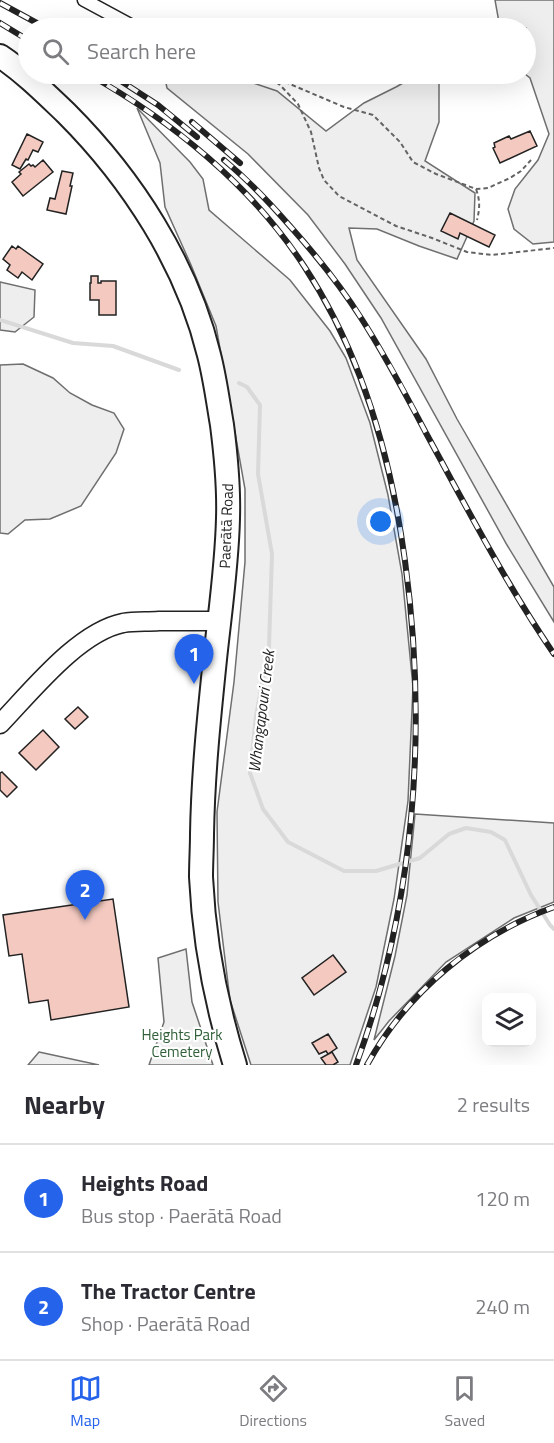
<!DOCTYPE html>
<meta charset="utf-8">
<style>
:root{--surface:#fff;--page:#f7f7f7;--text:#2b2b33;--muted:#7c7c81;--line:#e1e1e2;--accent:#2563eb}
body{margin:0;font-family:"Titillium Web",sans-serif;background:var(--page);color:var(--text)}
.controls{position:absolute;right:18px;bottom:18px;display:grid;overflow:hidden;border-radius:12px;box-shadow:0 6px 24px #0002}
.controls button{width:54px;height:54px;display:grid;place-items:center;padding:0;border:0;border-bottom:2px solid var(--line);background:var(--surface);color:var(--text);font:30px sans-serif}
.you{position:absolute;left:381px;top:522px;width:21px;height:21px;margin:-15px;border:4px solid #fff;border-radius:50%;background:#1a73e8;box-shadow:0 0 0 9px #1a73e833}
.badge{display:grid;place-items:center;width:39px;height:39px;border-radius:50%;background:var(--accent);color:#fff;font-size:20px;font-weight:700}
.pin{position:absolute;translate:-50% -50px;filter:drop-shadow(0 2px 3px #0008)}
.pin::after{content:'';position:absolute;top:32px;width:21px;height:18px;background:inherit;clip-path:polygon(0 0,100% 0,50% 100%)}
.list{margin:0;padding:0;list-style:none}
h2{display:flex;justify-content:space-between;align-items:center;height:78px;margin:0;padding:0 24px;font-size:26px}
h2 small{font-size:20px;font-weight:400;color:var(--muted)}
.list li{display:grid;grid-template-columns:39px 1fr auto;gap:18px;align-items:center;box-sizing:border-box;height:108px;padding:0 24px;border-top:2px solid var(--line)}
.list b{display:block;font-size:22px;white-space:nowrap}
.list p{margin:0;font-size:20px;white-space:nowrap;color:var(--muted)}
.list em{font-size:20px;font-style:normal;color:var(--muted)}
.icon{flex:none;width:33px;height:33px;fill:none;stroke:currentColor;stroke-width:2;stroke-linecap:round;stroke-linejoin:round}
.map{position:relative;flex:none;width:554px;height:1065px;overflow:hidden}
.search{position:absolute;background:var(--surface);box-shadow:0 6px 24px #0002;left:18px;right:18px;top:18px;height:66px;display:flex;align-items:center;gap:15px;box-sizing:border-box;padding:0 21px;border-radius:33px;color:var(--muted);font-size:22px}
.sheet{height:294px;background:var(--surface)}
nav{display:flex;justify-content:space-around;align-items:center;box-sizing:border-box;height:84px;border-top:2px solid var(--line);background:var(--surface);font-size:16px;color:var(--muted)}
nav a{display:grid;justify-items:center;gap:3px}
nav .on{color:var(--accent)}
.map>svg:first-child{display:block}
</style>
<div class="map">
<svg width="554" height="1065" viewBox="0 0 554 1065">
<rect width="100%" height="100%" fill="#fff"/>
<!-- green -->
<path fill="#eee" stroke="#6f6f6f" stroke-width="1.5" d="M495 0H554V242L533 244 514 229 508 209 515 189 538 160 549 134 530 78 525 74 526 28H500Z
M164 74H226L277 91 326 131 364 103 396 87 419 74H439V122L425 161 475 193 474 221 457 259 419 246 377 229 349 228 357 260 426 359 457 419 554 587V622L507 545 381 318 345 264 308 215 248 154 167 88Z
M137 108 190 162 203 179 209 210 290 280 330 331 346 358 370 423 388 495 402 574 413 687 408 801 394 899 376 987 350 1065H251L230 1000 218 902 217 812 234 682 245 562V489L216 326 191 265 165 207 160 163Z
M0 282 35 290 34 317 15 332 0 330Z
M23 364 53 378 70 393 92 405 114 413 124 429 116 453 81 506 50 519 25 520 8 534 0 533V365Z
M415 814 554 823V902L514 918 446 962 389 1021 374 1040 395 956 407 895Z
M186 949 192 1002 213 1065H149L164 1022 158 958Z
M39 1052 99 1065H28Z"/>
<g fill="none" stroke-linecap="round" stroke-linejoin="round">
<!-- stream -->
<path stroke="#d9d9d9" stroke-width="4" d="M0 320 73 343 113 346 179 370
M239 383 247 387 260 405 258 474 272 554 269 647 256 716 250 773 263 809 288 842 344 871H376L420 858 449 834 466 828 491 832 505 840 531 895 550 925 554 929"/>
</g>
<!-- building -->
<path fill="#f3c9c0" stroke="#222" stroke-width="1.5" d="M530 131 537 146 500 163 493 148 495 147 494 143 509 136 511 139Z
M27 134 43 142 38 152 33 150 28 160 26 159 20 169 12 165Z
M43 160 53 172 23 196 12 182 21 174 19 172 29 164 31 166 33 165 35 167Z
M62 171 73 173 70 186H72L66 214 47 210 50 198 55 199Z
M450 213 495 235 489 247 460 233 458 239 441 231Z
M12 246 16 249 18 246 43 264 32 280 22 272 18 278 7 270 10 265 3 259Z
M91 276H98V283H101V281H116V315H99V300H90V283H91Z
M78 707 88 717 75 729 65 719Z
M43 730 59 747 36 770 19 753Z
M2 772 17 787 7 797 0 790V773Z
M113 899 129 1007 51 1020 48 1000 29 1003 22 954 9 956 3 915Z
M333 955 346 972 314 995 302 978Z
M328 1034 337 1048 328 1054 326 1051 319 1054 312 1043Z
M332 1052 338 1062 333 1065H326L321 1058Z"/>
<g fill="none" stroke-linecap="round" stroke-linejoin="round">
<defs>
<path id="street" d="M84 0 136 28"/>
<path id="secondary" d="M0 724C31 692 78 632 123 623 135 621 147 622 159 621 179 621 199 621 219 621"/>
<path id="highway" d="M0 56C24 72 45 93 66 113 132 179 187 264 209 355 215 378 218 402 222 425 226 456 229 487 228 518 227 565 220 612 215 659 209 717 203 775 202 834 202 848 201 863 201 877 204 941 216 1004 235 1065"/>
</defs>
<!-- street casing -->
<use href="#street" stroke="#222" stroke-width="15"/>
<!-- secondary casing -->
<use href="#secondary" stroke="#222" stroke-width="21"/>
<!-- highway casing -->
<use href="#highway" stroke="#222" stroke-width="26"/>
<!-- path -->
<path stroke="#646464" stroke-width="2" stroke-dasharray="4.5 3" stroke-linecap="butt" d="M264 74 280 85 298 104 311 132 319 168 324 180 339 196 396 226 432 238 467 252 492 255 554 248
M271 76 344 107 373 115 400 142 413 162 436 174 476 189 488 188 510 178 521 171 531 160
M476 189C480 200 480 208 477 220"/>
<!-- street -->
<use href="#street" stroke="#fff" stroke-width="12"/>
<!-- secondary -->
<use href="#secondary" stroke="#fff" stroke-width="18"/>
<!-- highway -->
<use href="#highway" stroke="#fff" stroke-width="22"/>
<defs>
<path id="rail" d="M0 3 46 28
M0 23 28 40
M88 74C172 121 251 185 304 266 362 354 391 457 405 561 428 730 415 904 356 1065
M110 74 158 105 197 137
M192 122 240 163
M224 160C248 180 269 202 289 225 315 254 340 285 361 318 385 355 406 395 426 433 467 508 506 584 554 654
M367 1065C407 992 476 935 554 907"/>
</defs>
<!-- rail casing -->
<use href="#rail" stroke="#222" stroke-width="6"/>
<!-- rail -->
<use href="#rail" stroke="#fff" stroke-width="4" stroke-dasharray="11" stroke-linecap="butt"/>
</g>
<g text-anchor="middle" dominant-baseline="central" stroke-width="4.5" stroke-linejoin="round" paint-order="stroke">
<!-- street labels -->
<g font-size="15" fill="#222" stroke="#fff">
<text transform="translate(226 526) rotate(-88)">Paerātā Road</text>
</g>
<!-- park labels -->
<g font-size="15" fill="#2f5e38" stroke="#fff">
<text x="182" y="1034">Heights Park<tspan x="182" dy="17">Cemetery</tspan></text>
</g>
<!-- water labels -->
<g font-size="16" font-style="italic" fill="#222" stroke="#fff">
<text transform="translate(261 711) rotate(-83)">Whangapouri Creek</text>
</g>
</g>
</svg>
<div class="controls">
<button><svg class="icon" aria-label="layers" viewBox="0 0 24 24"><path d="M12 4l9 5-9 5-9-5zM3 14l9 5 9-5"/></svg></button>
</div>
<div class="you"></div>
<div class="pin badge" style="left:194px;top:684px">1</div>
<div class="pin badge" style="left:85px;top:920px">2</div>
<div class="search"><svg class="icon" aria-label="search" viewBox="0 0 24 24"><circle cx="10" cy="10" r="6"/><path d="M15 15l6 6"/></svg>Search here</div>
</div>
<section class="sheet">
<h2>Nearby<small>2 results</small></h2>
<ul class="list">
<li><span class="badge">1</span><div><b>Heights Road</b><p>Bus stop · Paerātā Road</p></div><em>120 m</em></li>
<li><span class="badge">2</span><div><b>The Tractor Centre</b><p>Shop · Paerātā Road</p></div><em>240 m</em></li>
</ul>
</section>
<nav>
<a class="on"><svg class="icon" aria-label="map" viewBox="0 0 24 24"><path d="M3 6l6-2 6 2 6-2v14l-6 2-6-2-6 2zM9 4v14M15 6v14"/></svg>Map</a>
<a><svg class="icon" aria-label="directions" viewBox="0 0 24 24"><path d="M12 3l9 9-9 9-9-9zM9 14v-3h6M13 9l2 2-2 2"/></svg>Directions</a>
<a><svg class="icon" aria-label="saved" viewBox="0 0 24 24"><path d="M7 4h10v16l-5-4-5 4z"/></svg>Saved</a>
</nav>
